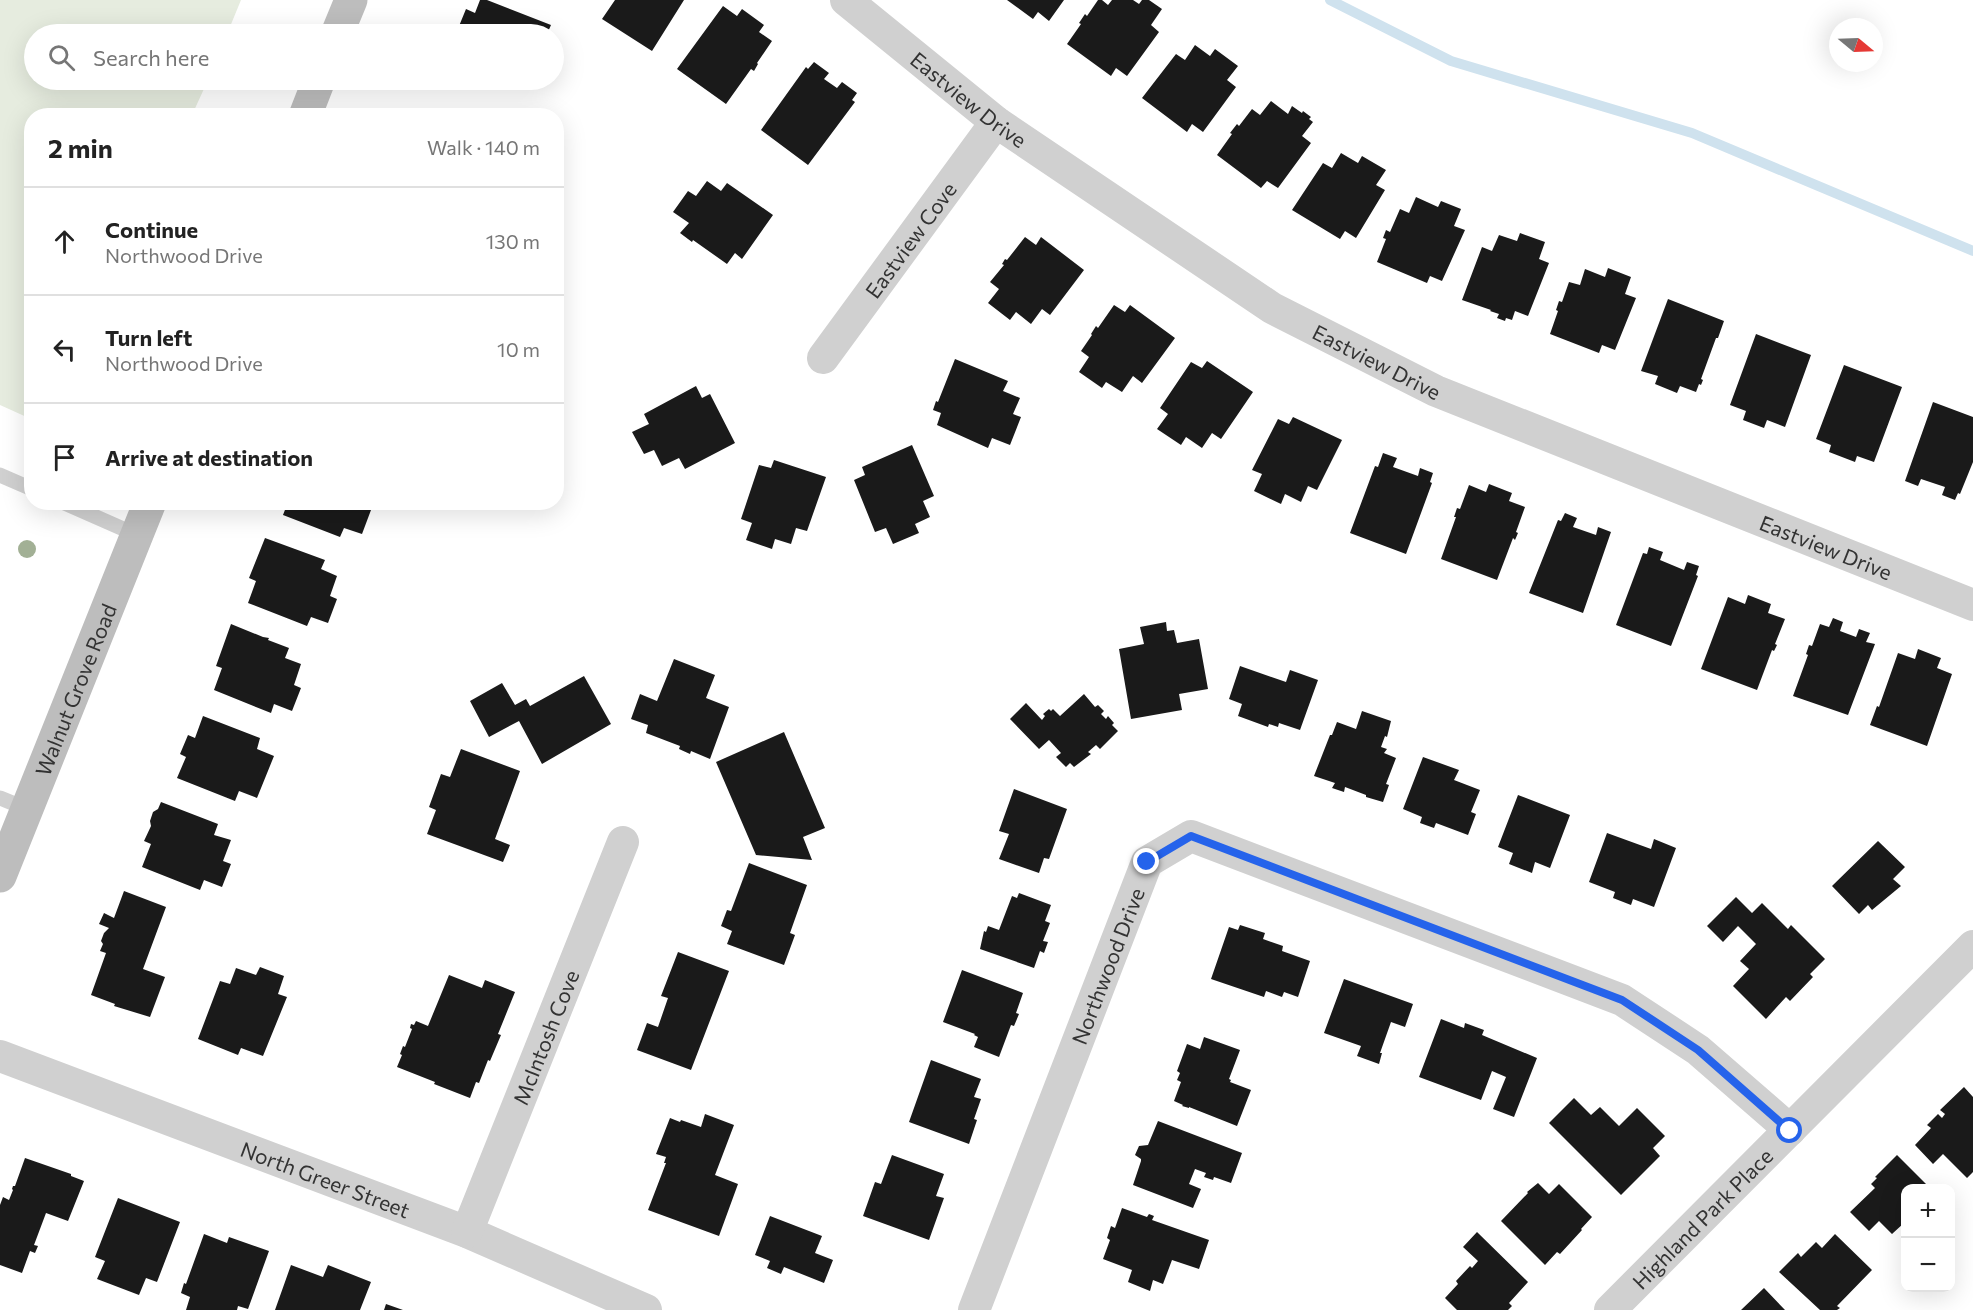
<!DOCTYPE html>
<meta charset="utf-8">
<style>
:root{--surface:#fff;--page:#f6f6f6;--text:#222;--muted:#767676;--line:#e0e0e0}
body{margin:0;font-family:Commissioner,sans-serif;background:var(--page);color:var(--text)}
.controls{position:absolute;right:18px;bottom:18px;display:grid;overflow:hidden;border-radius:12px;box-shadow:0 6px 24px #0002}
.controls button{width:54px;height:54px;display:grid;place-items:center;padding:0;border:0;border-bottom:2px solid var(--line);background:var(--surface);color:var(--text);font:30px sans-serif}
.compass{position:absolute;left:1829px;top:18px;width:54px;height:54px;border-radius:50%;background:var(--surface);box-shadow:0 6px 24px #0002;rotate:109deg}
.stop{position:absolute;width:18px;height:18px;margin:-14px;border:4px solid #2563eb;border-radius:50%;background:#fff}
.stop.end{background:#2563eb;border-color:#fff;box-shadow:0 2px 6px #0008}
.list{margin:0;padding:0;list-style:none}
h2{display:flex;justify-content:space-between;align-items:center;height:78px;margin:0;padding:0 24px;font-size:26px}
h2 small{font-size:20px;font-weight:400;color:var(--muted)}
.list li{display:grid;grid-template-columns:39px 1fr auto;gap:18px;align-items:center;box-sizing:border-box;height:108px;padding:0 24px;border-top:2px solid var(--line)}
.list b{display:block;font-size:22px;white-space:nowrap}
.list p{margin:0;font-size:20px;white-space:nowrap;color:var(--muted)}
.list em{font-size:20px;font-style:normal;color:var(--muted)}
.icon{flex:none;width:33px;height:33px;fill:none;stroke:currentColor;stroke-width:2;stroke-linecap:round;stroke-linejoin:round}
.map{position:relative;flex:none;width:1973px;height:1310px;overflow:hidden}
.search{position:absolute;background:var(--surface);box-shadow:0 6px 24px #0002;left:24px;top:24px;width:540px;height:66px;display:flex;align-items:center;gap:15px;box-sizing:border-box;padding:0 21px;border-radius:33px;color:var(--muted);font-size:22px}
.panel{position:absolute;background:var(--surface);box-shadow:0 6px 24px #0002;left:24px;top:108px;width:540px;height:402px;border-radius:24px}
.map>svg:first-child{display:block}
</style>
<div class="map">
<svg width="1973" height="1310" viewBox="0 0 1973 1310">
<rect width="100%" height="100%" fill="#fff"/>
<!-- green -->
<path fill="#e6ecdf" d="M0 0H241L227 34H34V80H208L192 115 32 116 31 419 0 405Z"/>
<g fill="none" stroke-linecap="round" stroke-linejoin="round">
<!-- stream -->
<path stroke="#cfe2ee" stroke-width="10" d="M1330 0 1451 61 1692 133 1973 251"/>
</g>
<!-- building -->
<path fill="#1a1a1a" d="M480 0H487L551 25 547 34H465L457 31 466 9 475 13Z
M615 0H684L652 51 602 19Z
M1007 0H1064L1049 21 1038 12 1033 19Z
M1098 0H1102L1108 5 1112 0H1133L1139 4 1142 0H1149L1162 9 1151 25 1159 32 1127 76 1116 68 1111 76 1067 44 1081 24 1079 23 1085 14 1087 16Z
M723 6 737 16 742 9 764 25 759 32 772 41 757 63 758 64 754 71 751 69 726 104 677 69Z
M1195 45 1210 56 1215 49 1238 66 1227 80 1236 87 1203 132 1192 124 1187 132 1142 98 1176 54 1185 60Z
M814 62 829 73 824 79 837 88 842 82 857 93 852 100 855 102 808 165 761 130 806 67 808 69Z
M1271 101 1288 114 1292 106 1302 113 1303 111 1311 117 1309 119 1313 122 1302 136 1311 143 1278 188 1267 181 1261 188 1217 155 1232 134 1230 133 1237 124 1239 126 1252 109 1260 115Z
M1341 153 1358 163 1362 156 1386 170 1376 185 1385 190 1356 238 1345 231 1340 239 1292 210 1323 163 1332 168Z
M707 181 721 191 727 183 773 215 742 259 735 253 727 264 693 240 692 242 680 233 689 223 673 212 688 191 696 196Z
M1416 197 1438 207 1441 201 1461 209 1454 226 1465 230 1442 281 1430 276 1427 283 1377 262 1386 239 1383 238 1386 230 1390 232 1400 209 1409 213Z
M1520 233 1545 242 1539 259 1549 263 1528 316 1515 311 1512 320 1506 318 1505 321 1497 318 1499 314 1490 311 1491 310 1462 300 1482 247 1492 251 1499 235 1517 241Z
M1025 237 1036 245 1041 237 1084 270 1050 315 1042 309 1031 324 1016 312 1010 320 988 303 999 289 990 282 1004 265 1002 264 1005 259 1007 260Z
M1608 268 1631 277 1625 294 1636 298 1615 350 1602 345 1599 353 1550 334 1558 311 1556 310 1559 301 1562 302 1569 282 1580 285 1585 269 1605 277Z
M1668 299 1724 321 1718 338H1716L1701 379 1703 380 1701 385 1699 384 1696 392 1680 386 1677 393 1655 384 1658 376 1641 371Z
M1114 305 1125 312 1130 305 1175 338 1142 383 1133 376 1122 392 1106 382 1102 388 1079 372 1089 357 1081 351 1092 335 1091 334 1096 326 1098 328Z
M1756 334 1811 355 1785 427 1767 420 1764 428 1743 420 1746 411 1730 405Z
M955 359 1008 381 1003 391 1020 398 1013 414 1021 417 1010 445 992 438 988 448 937 425 941 413 933 410 936 401 938 402Z
M1207 361 1253 392 1221 439 1212 433 1202 448 1186 437 1181 445 1157 429 1168 414 1160 408 1191 362 1202 368Z
M1844 365 1902 387 1874 462 1857 456 1855 462 1829 452 1831 445 1816 439Z
M696 386 702 398 710 394 735 443 685 469 679 458 662 466 654 450 644 454 632 432 649 424 644 414Z
M1933 402 1973 417V462L1960 494 1958 493 1955 500 1942 495 1945 487 1921 479 1918 486 1905 481Z
M1293 417 1342 440 1317 490 1308 486 1301 502 1285 494 1281 504 1254 491 1262 474 1252 470 1278 419 1289 424Z
M912 445 934 496 923 501 930 517 915 524 919 533 893 544 886 528 875 532 854 480 865 475 862 467Z
M1383 453 1397 458 1393 467 1418 476 1420 468 1433 473 1430 482 1432 483 1406 554 1350 533 1375 466 1378 467Z
M774 460 826 477 807 531 796 528 791 544 775 539 772 549 746 540 752 523 741 519 759 465 771 468Z
M1489 484 1512 493 1509 501 1525 507 1516 532 1518 533 1515 540 1513 538 1497 580 1441 559 1456 517H1454L1457 508 1460 509 1469 485 1486 492Z
M288 502H374L362 534 344 528 340 537 283 515Z
M1565 513 1577 518 1573 527 1596 535 1598 527 1611 532 1583 613 1529 593 1558 520 1561 521Z
M265 538 325 560 321 569 337 576 330 596 337 599 328 623 311 617 307 626 248 603 256 581 249 578Z
M1649 547 1663 552 1660 560 1684 570 1687 562 1699 566 1696 575 1698 576 1671 646 1616 625 1643 553 1647 554Z
M1748 595 1771 604 1768 613 1785 619 1775 644 1777 645 1774 651 1772 650 1757 690 1701 669 1728 597 1745 604Z
M1833 618 1843 622 1840 631 1856 637 1859 629 1870 633 1866 642 1875 644 1848 715 1793 696 1808 655 1806 654 1809 645 1812 646 1820 624 1829 627Z
M1166 622 1167 631 1174 630 1177 643 1199 639 1208 689 1179 694 1182 710 1131 719 1119 649 1144 644 1140 627Z
M231 624 263 637 269 638 268 640 289 648 285 658 301 664 294 685 301 688 292 711 274 704 271 713 214 690 222 668 216 666Z
M1918 649 1941 658 1937 668 1952 674 1927 746 1870 725 1877 706 1879 707 1898 653 1915 659Z
M674 659 715 675 706 698 729 707 710 759 691 751 690 754 679 749 680 746 646 733 648 725 631 719 640 694 657 701Z
M1240 666 1286 682 1290 670 1318 680 1300 730 1279 723 1278 727 1269 724 1268 727 1238 716 1242 704 1229 699Z
M584 676 611 724 542 764 519 721 489 737 470 701 502 683 515 705 526 699 530 706Z
M1084 694 1095 707 1098 705 1104 711 1101 714 1106 719 1108 716 1114 723 1112 725 1118 731 1100 749 1096 745 1088 752 1091 754 1074 767 1070 763 1066 767 1056 757 1061 753 1049 740 1039 749 1010 719 1026 703 1042 720 1045 716 1043 714 1049 709 1051 711 1053 709 1060 716Z
M1362 711 1391 721 1387 737 1385 736 1381 747 1387 749 1384 753 1396 758 1386 784 1389 785 1383 802 1366 797V795L1345 787 1344 792 1332 788 1335 783 1314 776 1330 735H1332L1337 722 1356 729Z
M203 716 260 738 257 749 274 756 257 798 239 791 235 801 177 778 186 757 180 754 188 735 195 738Z
M784 732 825 828 803 837 812 860 756 855 716 762Z
M461 749 520 771 495 839 510 845 503 862 427 834 436 810 429 807 441 774 450 777Z
M1423 757 1459 770 1454 780 1480 790 1471 812 1476 814 1468 835 1436 823 1434 828 1420 823 1422 817 1403 809Z
M1014 789 1067 809 1049 859 1044 858 1039 873 999 859 1009 834 999 831Z
M1518 795 1570 815 1550 868 1535 862 1532 873 1509 864 1513 853 1498 847Z
M161 802 218 824 214 835 231 840 223 861 231 864 222 887 204 880 200 890 142 867 151 844 144 841 151 826 150 821 153 812 158 809Z
M1607 833 1651 849 1654 839 1676 848 1654 907 1633 899 1631 905 1613 898 1615 892 1589 882Z
M1878 841 1905 867 1893 879 1901 886 1872 910 1868 905 1859 914 1832 886Z
M749 863 807 885 790 933 795 935 784 965 727 944 732 931 721 926 727 910 731 911Z
M124 891 166 907 143 969 165 977 150 1017 114 1006 115 1004 91 995 106 953 100 951 103 944 101 941 104 933 109 928 99 924 104 913 114 918Z
M1019 893 1051 905 1045 921 1050 923 1043 941 1048 942 1044 953 1040 951 1034 968 980 949 984 931 986 932 988 926 999 930 1012 896 1017 898Z
M1736 897 1752 913 1762 903 1788 929 1791 925 1825 959 1810 974 1813 977 1790 1001 1786 997 1766 1019 1733 986 1749 969 1740 961 1756 944 1738 926 1723 942 1707 926Z
M1240 925 1265 933 1263 939 1283 946 1282 951 1310 961 1298 997 1284 992 1282 997 1266 991 1264 997 1211 979 1229 927 1238 930Z
M678 952 729 971 691 1070 637 1050 647 1023 658 1027 668 998 661 996Z
M260 967 284 976 278 994 287 997 263 1056 241 1048 238 1055 198 1039 220 981 230 984 236 968 256 975Z
M962 970 1023 993 1016 1013 1019 1014 1014 1026 1011 1025 999 1057 974 1047 978 1037 974 1035 975 1034 943 1022Z
M449 975 482 988 485 980 515 992 498 1034 501 1035 490 1061 488 1060 479 1083 476 1082 470 1098 434 1084 435 1082 397 1067 402 1055 400 1054 403 1046 405 1047 412 1029 410 1028 411 1024 414 1025 416 1021 428 1026Z
M1344 979 1413 1004 1405 1027 1391 1022 1380 1053H1382L1379 1064 1357 1056 1361 1046 1324 1033Z
M1441 1019 1464 1028 1465 1023 1484 1030 1482 1035 1537 1058 1514 1117 1493 1109 1506 1077 1492 1071 1481 1100 1419 1077Z
M1204 1037 1240 1050 1229 1079 1231 1080 1230 1082 1251 1090 1237 1126 1189 1107V1108L1182 1106 1183 1105 1174 1101 1181 1082 1177 1080 1180 1073 1177 1071 1187 1044 1200 1049Z
M931 1060 981 1079 974 1097 981 1099 974 1119 977 1120 969 1144 909 1122Z
M1964 1087 1973 1097V1172L1967 1178 1943 1154 1933 1164 1915 1145 1931 1128 1927 1125 1938 1114 1942 1118 1945 1114 1940 1110Z
M1574 1098 1591 1115 1600 1107 1619 1126 1637 1108 1665 1136 1653 1148 1660 1156 1621 1195 1549 1123Z
M705 1114 734 1125 715 1175 738 1184 719 1236 648 1210 666 1163H664L666 1157 656 1154 670 1118 680 1122 681 1120 701 1127Z
M1158 1121 1242 1153 1231 1183 1214 1177 1213 1180 1204 1177 1206 1173 1195 1169 1189 1184 1201 1189 1193 1208 1133 1185 1141 1161V1159L1135 1155 1139 1146 1148 1145Z
M892 1155 944 1174 936 1196 944 1198 929 1240 863 1216 875 1182 881 1184Z
M1897 1155 1930 1188H1906V1224L1904 1223 1892 1234 1879 1221 1869 1231 1850 1212 1875 1188 1871 1184 1877 1178 1875 1177Z
M25 1158 71 1174V1176L84 1181 68 1221 46 1213 34 1245 38 1246 35 1253 30 1251 22 1273 0 1265V1205L3 1197 9 1200 13 1190 12 1189 13 1186H15Z
M1538 1183 1549 1194 1559 1184 1592 1217 1581 1229 1582 1230 1560 1254 1557 1252 1545 1265 1501 1221 1528 1193 1527 1192Z
M118 1198 180 1222 157 1282 146 1278 139 1295 97 1279 105 1261 95 1257Z
M1122 1208 1147 1217 1149 1214 1154 1216 1152 1220 1209 1240 1199 1269 1172 1260 1163 1284 1153 1280 1150 1291 1128 1282 1132 1270 1103 1259 1110 1240 1107 1238 1111 1226 1115 1228Z
M770 1216 822 1236 815 1253 833 1260 824 1283 784 1267 781 1274 767 1268 770 1261 755 1255Z
M1477 1232 1528 1282 1509 1303 1512 1306 1508 1310H1457L1445 1298 1458 1284 1456 1281 1470 1266 1472 1268 1478 1261 1463 1247Z
M204 1234 227 1243 229 1237 269 1251 248 1309 238 1306 237 1310H186L190 1297 181 1293 184 1283 186 1284Z
M1835 1234 1872 1270 1837 1306 1840 1308 1837 1310H1820L1779 1272 1798 1253 1801 1257 1816 1242 1822 1248Z
M291 1265 323 1277 328 1265 371 1282 360 1310H275Z
M1764 1288 1785 1310H1741Z
M386 1304 403 1310H384Z"/>
<g fill="none" stroke-linecap="round" stroke-linejoin="round">
<!-- lane -->
<path stroke="#d0d0d0" stroke-width="15" d="M0 475 32 489
M62 502 137 535
M0 798 27 809"/>
<!-- street -->
<g stroke="#d0d0d0" stroke-width="32">
<path id="s1" d="M846 0 996 122 1272 308 1436 391 1973 605"/>
<path id="s2" d="M823 358 996 122"/>
<path id="s3" d="M0 1056 467 1232 646 1310"/>
<path id="s4" d="M467 1232 623 842"/>
<path id="s5" d="M974 1310 1147 862 1191 836 1622 1000 1698 1050 1790 1130"/>
<path id="s6" d="M1610 1310 1973 946"/>
</g>
<!-- secondary -->
<g stroke="#bdbdbd" stroke-width="33">
<path d="M337 34 351 0"/>
<path d="M305 116 319 80"/>
<path id="s7" d="M0 876 150 502"/>
</g>
</g>
<!-- trees -->
<circle fill="#a2b095" cx="27" cy="549" r="9"/>
<g fill="none" stroke-linecap="round" stroke-linejoin="round">
<!-- route -->
<path stroke="#2563eb" stroke-width="8" d="M1147 862 1191 836 1622 1000 1698 1050 1790 1131"/>
</g>
<g text-anchor="middle" dominant-baseline="central" stroke-width="6" stroke-linejoin="round" paint-order="stroke">
<!-- street labels -->
<g font-size="21" fill="#333" stroke="#fff">
<text stroke="none"><textPath href="#s1" startOffset="158">Eastview Drive</textPath></text>
<text stroke="none"><textPath href="#s2" startOffset="147">Eastview Cove</textPath></text>
<text stroke="none"><textPath href="#s1" startOffset="644">Eastview Drive</textPath></text>
<text stroke="none"><textPath href="#s1" startOffset="1130">Eastview Drive</textPath></text>
<text stroke="none"><textPath href="#s7" startOffset="201">Walnut Grove Road</textPath></text>
<text stroke="none"><textPath href="#s5" startOffset="369">Northwood Drive</textPath></text>
<text stroke="none"><textPath href="#s4" startOffset="210">McIntosh Cove</textPath></text>
<text stroke="none"><textPath href="#s3" startOffset="348">North Greer Street</textPath></text>
<text stroke="none"><textPath href="#s6" startOffset="130">Highland Park Place</textPath></text>
</g>
</g>
</svg>
<div class="controls">
<button>+</button>
<button>−</button>
</div>
<svg class="compass" viewBox="-18 -18 36 36"><path d="M0-13l5 13h-10z" fill="#e53935"/><path d="M0 13l5-13h-10z" fill="#767676"/></svg>
<div class="stop" style="left:1790px;top:1131px"></div>
<div class="stop end" style="left:1147px;top:862px"></div>
<div class="search"><svg class="icon" aria-label="search" viewBox="0 0 24 24"><circle cx="10" cy="10" r="6"/><path d="M15 15l6 6"/></svg>Search here</div>
<section class="panel">
<h2>2 min<small>Walk · 140 m</small></h2>
<ul class="list">
<li><svg class="icon" aria-label="ahead" viewBox="0 0 24 24"><path d="M12 20V5M6 11l6-6 6 6"/></svg><div><b>Continue</b><p>Northwood Drive</p></div><em>130 m</em></li>
<li><svg class="icon" aria-label="left" viewBox="0 0 24 24"><path d="M17 20v-9H6M10 6l-5 5 5 5"/></svg><div><b>Turn left</b><p>Northwood Drive</p></div><em>10 m</em></li>
<li><svg class="icon" aria-label="arrive" viewBox="0 0 24 24"><path d="M6 21V4h12l-3 4 3 4H6"/></svg><div><b>Arrive at destination</b></div></li>
</ul>
</section>
</div>
